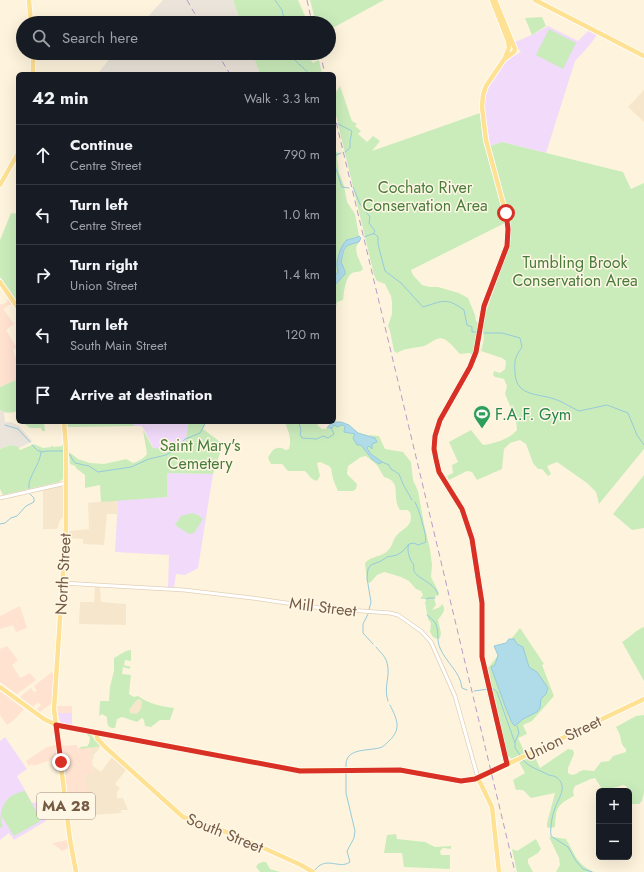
<!DOCTYPE html>
<meta charset="utf-8">
<style>
:root{--surface:#171b24;--page:#20242c;--text:#f1f3f6;--muted:#9ea1a6;--line:#363941}
body{margin:0;font-family:Jost,sans-serif;background:var(--page);color:var(--text)}
.controls{position:absolute;right:12px;bottom:12px;display:grid;overflow:hidden;border-radius:6px;box-shadow:0 4px 16px #0002}
.controls button{width:36px;height:36px;display:grid;place-items:center;padding:0;border:0;border-bottom:1px solid var(--line);background:var(--surface);color:var(--text);font:20px sans-serif}
.stop{position:absolute;width:12px;height:12px;margin:-9px;border:3px solid #d93025;border-radius:50%;background:#fff}
.stop.end{background:#d93025;border-color:#fff;box-shadow:0 1px 4px #0008}
.list{margin:0;padding:0;list-style:none}
h2{display:flex;justify-content:space-between;align-items:center;height:52px;margin:0;padding:0 16px;font-size:17px}
h2 small{font-size:13px;font-weight:400;color:var(--muted)}
.list li{display:grid;grid-template-columns:26px 1fr auto;gap:12px;align-items:center;box-sizing:border-box;height:60px;padding:0 16px;border-top:1px solid var(--line)}
.list b{display:block;font-size:15px;white-space:nowrap}
.list p{margin:0;font-size:13px;white-space:nowrap;color:var(--muted)}
.list em{font-size:13px;font-style:normal;color:var(--muted)}
.icon{flex:none;width:22px;height:22px;fill:none;stroke:currentColor;stroke-width:2;stroke-linecap:round;stroke-linejoin:round}
.map{position:relative;flex:none;width:644px;height:872px;overflow:hidden}
.search{position:absolute;background:var(--surface);box-shadow:0 4px 16px #0002;left:16px;top:16px;width:320px;height:44px;display:flex;align-items:center;gap:10px;box-sizing:border-box;padding:0 14px;border-radius:22px;color:var(--muted);font-size:15px}
.panel{position:absolute;background:var(--surface);box-shadow:0 4px 16px #0002;left:16px;top:72px;width:320px;height:352px;border-radius:6px}
.map>svg:first-child{display:block}
</style>
<div class="map">
<svg width="644" height="872" viewBox="0 0 644 872">
<rect width="100%" height="100%" fill="#fef4dd"/>
<!-- residential -->
<path fill="#f6e6cb" d="M644 90V122L628 107Z
M60 485 64 488V518H61L57 529H43V490Z
M118 500 117 514H107L104 545 83 544V539L68 538V532L70 531 89 529 88 503Z
M95 586H100L101 602 126 604V625L79 624 80 602H94Z
M138 699 142 701V707L139 713 136 714H131L129 710Z
M101 746 93 756 94 758 92 759 93 766 101 772 112 757 126 770 115 784 120 788 117 792V798H123L128 810H121V813L93 815 91 805 70 807 68 799 79 798 85 774 93 772 89 747Z"/>
<!-- commercial -->
<path fill="#ffe2d0" d="M8 298 12 305H9L3 309 14 324 6 330 17 348 13 350 18 364V379L0 387V304L1 305 7 302Z
M20 606 27 628 16 632 13 625 0 629V616Z
M7 646 18 660 12 665 20 678 30 673 36 680 17 694 0 682V649Z
M52 672 54 675 52 704 49 705 40 712 37 709 41 705 38 702 33 707 20 697 31 688 34 692 37 691 34 686Z
M0 691 24 709 15 719 7 725 0 715Z
M57 706H72V713H58Z
M56 745 57 758 33 766 32 764 29 766 26 761 47 747Z
M77 745V748L89 747 93 773 85 774 89 799H68L62 746Z
M68 840 69 848 62 851 52 843Z"/>
<!-- industrial -->
<path fill="#ebe4da" d="M163 0H233L241 23H142Z
M115 53H252L260 74H97Z
M0 410 4 412 5 422H11L19 426 32 441 31 442 19 448 11 445 0 449Z"/>
<!-- education -->
<path fill="#f1dafa" d="M548 26 578 41 589 30 597 35 588 47 575 61 546 153 502 142 490 146 485 112V99L487 88 506 61 512 56 518 54 521 51 517 48 515 42 536 33Z
M132 422H171L188 424 186 440 179 445 177 450 174 452 165 453H156L142 426H125Z
M167 473 213 474 198 568 185 575 176 574 174 588 168 587 169 555 115 552 118 500 167 497Z
M58 713H72V725L60 722Z
M5 737 27 769 17 776 32 803 46 801 47 805 40 810 46 821 14 840 9 833 0 840V741Z"/>
<!-- green -->
<path fill="#caecbb" fill-rule="evenodd" d="M233 0H298L305 16V23H241Z
M310 0H384L329 30V23H316Z
M542 17 546 26 532 35 525 18Z
M549 29 576 43 563 69 536 55Z
M252 53H306L313 63 319 60 322 74H260Z
M340 86 352 121 357 124 355 126 361 131 358 134 367 142 373 136 380 141 372 151 480 113 483 140 503 211 505 223 411 270 413 275 422 285 430 287H438L459 293 468 298 475 315 476 321 479 324 474 355 470 353 460 354C456 350 449 341 444 339 436 336 431 344 424 346 415 348 405 348 397 353L394 351 390 331 388 326 392 314V302L391 296 385 284 377 281 374 275 334 107V95Z
M502 142 623 172 631 189 644 183V449L599 504 596 492 587 483 557 462 547 466 551 474 548 476 542 469H538L533 463 526 444 520 440 510 443 504 449 502 469 477 480 472 472 467 471 449 480 447 476 453 473 452 465 458 462 449 442 471 430 483 445C496 443 509 439 517 430L516 420 505 394 507 386 504 379 495 377 493 375 494 371 500 373 505 369 506 361 502 358 481 351 484 339 483 330 486 312 506 256 510 236 509 215 490 146Z
M334 149 336 152 339 153 337 157 339 173 344 186 347 202 355 214 359 236C355 239 351 238 347 240 342 243 336 260 337 266 337 268 338 270 338 272L334 276Z
M11 213 18 214V303L0 277V240Z
M359 242C352 250 360 260 363 269 360 273 357 271 352 273 345 278 344 292 343 300L337 302 334 318V286L345 274V271L341 262 346 246 348 244Z
M18 379V411C11 413 7 414 0 410V387Z
M22 422H44L45 431H42L41 428H30Z
M85 422H134V426L68 427 67 424H85Z
M171 422H206L203 429 223 444 213 474 167 473V497L101 502 100 485 85 488V475L77 469 75 466 70 464 69 452 78 459 90 463 104 464 126 459 133 463C139 461 143 459 147 454L143 430 153 448 165 449 166 452 175 451 179 445 186 440 188 424Z
M285 422H317L318 426 322 429 332 428 334 425C337 425 342 425 345 427L344 431 351 434H355L353 438 357 444 361 445 372 459 381 462 371 454 367 447 368 446 370 447 373 442H377L375 438 368 435 379 436 385 449 403 452 411 462 413 480 418 491 424 524 430 549 432 565 431 577 439 593 434 598 436 605 432 610 440 607 442 604C447 610 442 614 438 620L441 633 440 638 437 639 433 637 430 632 431 623 428 619 426 608 425 602 427 599H420L423 595 421 591 416 589 409 581 401 577 388 573 384 572 377 575 370 583 367 582 365 563C370 557 378 557 385 553 394 546 392 540 397 535 404 527 414 526 410 512L407 510H400C391 497 403 482 384 477L377 465 366 456 361 457 348 466 347 474 357 484 356 489 353 491H338L333 479 331 468 329 466 320 462 317 463 320 476 317 481 312 479 305 471H288L282 464H271L268 458C272 449 277 445 286 450L289 449C292 438 288 431 285 422Z
M34 444 43 448 51 447 52 445 53 447 62 446 63 444V479L59 482 3 495 0 489V449L11 445 18 447 20 450Z
M644 475V528L632 530 613 514Z
M192 513 198 515 203 519 194 533 189 534 175 525 181 516Z
M644 627V681L622 642C629 638 637 629 644 627Z
M520 628 544 664 542 665 554 696 532 721 523 725 527 734 518 738 525 753 512 759 508 756 488 668Z
M131 650V661L125 660 124 665 131 667 129 669 123 667 122 674 131 675 129 694 134 697 138 696C149 704 160 706 174 708L170 720H160L151 727 145 726 144 720 142 718 137 722 122 717 117 719 115 728C107 729 107 723 107 717L102 714 99 716 100 701H109L110 687 114 671V658L126 651ZM139 699 142 701C142 706 141 712 136 714L133 713 131 714 129 710 137 700Z
M644 715V792L642 801 639 804H629V791H627V787L624 785 605 790 602 789 595 778 591 779 575 786 573 791 574 796C557 805 556 807 555 827L549 828 547 827V823L555 793 531 798C524 792 526 789 516 790L513 780 525 773 519 762 534 755 540 768 568 749 573 750 574 754 568 768V773C575 778 577 771 584 770 587 770 590 771 594 771L601 762 609 761 613 756 626 752V749C620 744 622 740 619 733 618 731 617 729 616 727L636 716Z
M87 733 91 735 101 746 81 749 80 747 88 746V744H89L90 737 88 736Z
M25 791 40 818 39 822 14 836 2 817 1 823 3 826 0 828C0 809 3 795 25 791Z
M396 834 397 839 425 842 435 847 451 846V849L443 848 440 851 441 855H450V869L404 867 402 853H384L387 835Z
M549 837H553L566 839C576 855 575 863 594 872H556L560 865 559 858Z
M536 839 541 849 538 853 528 859V863L533 872H517L512 849 517 851Z
M262 862H266L270 869 280 872H260L256 867 258 864Z"/>
<!-- water -->
<path fill="#b0dbe9" stroke="#96cadb" d="M359 236 361 238 359 242C343 246 345 246 341 262L345 271V274L334 286V276L338 272C338 270 337 268 337 266 336 261 342 242 347 240 352 238 355 239 359 236Z
M332 422H341L349 425 358 433 375 438 377 442 372 444V449L369 446 367 448 371 454 382 462 379 464 372 459 361 445H357L353 438 355 434 344 432 345 426 341 425 338 427 334 425 332 428H327Z
M509 639H514L517 644 523 647 529 667 537 672 548 688 546 694 541 699 540 708 537 712 523 719 515 726 512 723 505 706 491 667 495 665 498 655 494 646 506 643Z"/>
<g fill="none" stroke-linecap="round" stroke-linejoin="round">
<!-- stream -->
<path stroke="#96cadb" stroke-width="1" d="M275 0 282 10 284 19 287 23
M290 53C294 62 303 66 309 74
M338 124 352 131 350 141V148L345 152
M334 156 341 153
M334 163 342 187 349 188
M353 187 360 204 370 217 369 223 375 231 373 234
M373 234H375L378 237V244L385 271 401 283 423 307C443 301 446 297 464 310L467 325 472 327V332H477
M364 237 372 234
M484 333H502L520 338 522 347C515 357 514 361 515 373 516 398 541 393 557 400 565 403 572 408 579 411L607 405 628 413 637 435 644 445
M299 422 301 431 300 434 302 438 317 439 323 436 328 438 334 434 331 428
M5 425 18 429 30 442
M32 445 38 451H41
M69 454 75 463 89 466 98 472 131 467 149 459 166 455 175 450 185 439 200 433 206 422
M382 462 389 465 391 469 399 474 403 484 412 500
M29 488C27 478 40 465 41 452L47 451H63
M415 502C420 511 422 523 425 533 426 537 425 539 426 542L418 545 414 543 409 544C406 551 410 560 414 565 410 579 434 579 438 595
M0 524 5 523 11 518 17 516 26 506 34 502V498L30 494
M426 599 429 598H435
M369 610 371 602 367 578 368 569 371 565 381 561 387 557 397 555 403 551 408 545
M368 614 363 624V633L373 644
M427 615C429 617 432 619 434 621 440 629 436 640 440 648 447 664 460 671 462 688L467 690
M376 647C380 652 386 657 387 663 391 676 383 687 388 701
M492 689H494L497 692 515 743V748L520 755
M474 691 489 689
M515 742 519 733 517 726
M523 760C529 767 539 770 547 774 549 776 553 775 556 777 569 786 558 799 555 808 552 816 550 827 551 836L568 847 576 861 583 869 592 872
M346 767C344 746 370 752 382 747 384 746 387 743 389 741 402 729 397 719 390 705
M315 870C326 855 339 870 350 862L347 851 354 838 355 831 346 793V774"/>
<defs>
<path id="minor" d="M0 498 66 483
M62 583 184 590 252 598 321 608 390 613 398 615 421 631 431 642 455 696 478 778"/>
<path id="major" d="M29 0 31 23
M492 0 508 41 509 48
M495 0 515 49 514 52 506 58
M535 0 644 56
M33 53V74
M0 185 18 153
M0 282 18 308
M64 422 66 448V528L54 709 70 840 76 872
M0 687 44 719 56 725 297 770H400L461 781 471 780 483 776 644 699
M96 732 97 738 104 746 183 817 235 835 301 865 313 872
M507 765 482 657V603L472 539 462 509 439 472 436 459 434 446 436 433 440 420 470 367 476 352 484 306 507 246 508 232 507 218 486 140 482 107 483 95 486 86 505 58 508 50
M478 778 492 807 499 872"/>
</defs>
<!-- minor casing -->
<use href="#minor" stroke="#e2d0b9" stroke-width="4.5"/>
<!-- major casing -->
<use href="#major" stroke="#fff" stroke-width="6"/>
<!-- minor -->
<use href="#minor" stroke="#fff" stroke-width="3"/>
<!-- major -->
<use href="#major" stroke="#ffe193" stroke-width="4.5"/>
<!-- rail -->
<path stroke="#b79cc7" stroke-width="1" stroke-dasharray="6 4" stroke-linecap="butt" d="M187 0 200 23
M307 0 312 23
M217 53 230 74
M320 53 325 74
M334 113 515 872"/>
</g>
<g fill="none" stroke-linecap="round" stroke-linejoin="round">
<!-- route -->
<path stroke="#d93025" stroke-width="5" d="M61 762 56 725 300 771 400 770 461 781 475 779 507 764 482 657V603L472 539 462 509 439 472 436 459 434 449 435 436 440 420 470 367 476 352 484 306 507 246 508 229 506 213"/>
</g>
<!-- icons -->
<defs>
<symbol id="stadium-pin" viewBox="-11 -11 22 30"><path d="M0 17L-7.5 6A9.5 9.5 0 1 1 7.5 6Z" fill="#2e9e5b" stroke="#fff7e5"/><path d="M0-5a6.5 5 0 1 0 0 10a6.5 5 0 1 0 0-10ZM-3.5-1.8h7v3.6h-7Z" fill="#fff"/></symbol>
</defs>
<g fill-rule="evenodd">
<use href="#stadium-pin" x="472" y="404" width="20" height="27"/>
</g>
<g text-anchor="middle" dominant-baseline="central" stroke-width="3" stroke-linejoin="round" paint-order="stroke">
<!-- shield labels -->
<rect fill="#fff7e5" stroke="#9e8974" stroke-width="1" x="37" y="793" width="58" height="26" rx="3"/>
<g font-size="15" font-weight="bold" fill="#755a44">
<text x="66" y="806">MA 28</text>
</g>
<!-- park labels -->
<g font-size="16" fill="#487c3b" stroke="#fff7e5">
<text x="425" y="187">Cochato River<tspan x="425" dy="18">Conservation Area</tspan></text>
<text x="575" y="262">Tumbling Brook<tspan x="575" dy="18">Conservation Area</tspan></text>
<text x="200" y="445">Saint Mary's<tspan x="200" dy="18">Cemetery</tspan></text>
</g>
<!-- leisure labels -->
<g font-size="16" fill="#27864d" stroke="#fff7e5" text-anchor="start">
<text x="495" y="414">F.A.F. Gym</text>
</g>
<!-- street labels -->
<g font-size="16" fill="#755a44" stroke="#fff7e5">
<text transform="translate(63 574) rotate(-87)">North Street</text>
<text transform="translate(323 607) rotate(7)">Mill Street</text>
<text transform="translate(563 738) rotate(-26)">Union Street</text>
<text transform="translate(225 833) rotate(22)">South Street</text>
</g>
</g>
</svg>
<div class="controls">
<button>+</button>
<button>−</button>
</div>
<div class="stop" style="left:506px;top:213px"></div>
<div class="stop end" style="left:61px;top:762px"></div>
<div class="search"><svg class="icon" aria-label="search" viewBox="0 0 24 24"><circle cx="10" cy="10" r="6"/><path d="M15 15l6 6"/></svg>Search here</div>
<section class="panel">
<h2>42 min<small>Walk · 3.3 km</small></h2>
<ul class="list">
<li><svg class="icon" aria-label="ahead" viewBox="0 0 24 24"><path d="M12 20V5M6 11l6-6 6 6"/></svg><div><b>Continue</b><p>Centre Street</p></div><em>790 m</em></li>
<li><svg class="icon" aria-label="left" viewBox="0 0 24 24"><path d="M17 20v-9H6M10 6l-5 5 5 5"/></svg><div><b>Turn left</b><p>Centre Street</p></div><em>1.0 km</em></li>
<li><svg class="icon" aria-label="right" viewBox="0 0 24 24"><path d="M7 20v-9h11M14 6l5 5-5 5"/></svg><div><b>Turn right</b><p>Union Street</p></div><em>1.4 km</em></li>
<li><svg class="icon" aria-label="left" viewBox="0 0 24 24"><path d="M17 20v-9H6M10 6l-5 5 5 5"/></svg><div><b>Turn left</b><p>South Main Street</p></div><em>120 m</em></li>
<li><svg class="icon" aria-label="arrive" viewBox="0 0 24 24"><path d="M6 21V4h12l-3 4 3 4H6"/></svg><div><b>Arrive at destination</b></div></li>
</ul>
</section>
</div>
